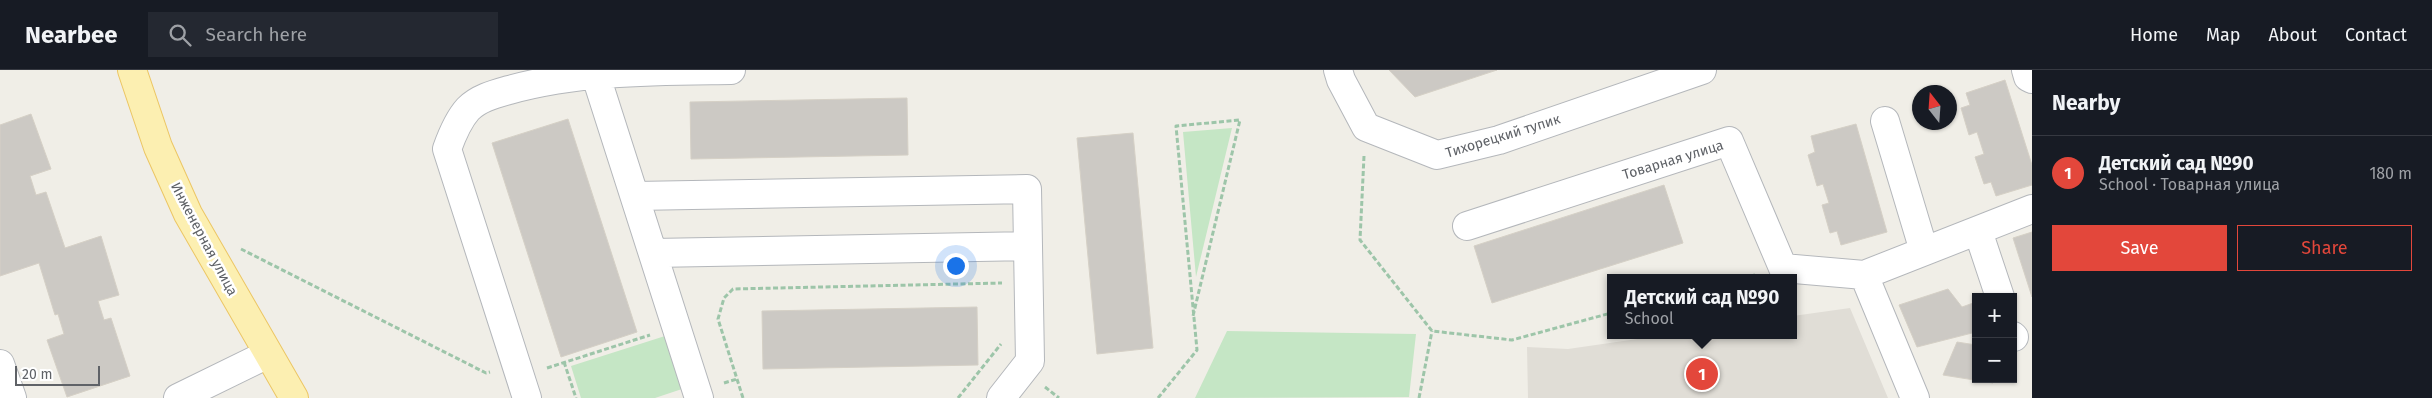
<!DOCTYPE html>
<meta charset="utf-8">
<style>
:root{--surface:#171b24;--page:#242831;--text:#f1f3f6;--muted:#9ea1a6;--line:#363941;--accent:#e3473b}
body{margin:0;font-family:"Fira Sans",sans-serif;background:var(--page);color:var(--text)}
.controls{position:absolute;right:15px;bottom:15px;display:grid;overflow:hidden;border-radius:0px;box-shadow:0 1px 4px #0004}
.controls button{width:45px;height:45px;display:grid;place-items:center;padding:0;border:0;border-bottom:1px solid var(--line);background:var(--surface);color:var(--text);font:25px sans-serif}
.compass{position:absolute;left:1912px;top:15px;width:45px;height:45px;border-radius:50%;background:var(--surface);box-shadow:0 1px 4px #0004;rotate:343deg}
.scale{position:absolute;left:15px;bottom:12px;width:85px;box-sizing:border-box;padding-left:5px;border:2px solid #5f6267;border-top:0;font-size:14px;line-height:18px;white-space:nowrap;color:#5f6267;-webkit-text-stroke:4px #fff;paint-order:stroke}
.you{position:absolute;left:955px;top:195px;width:18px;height:18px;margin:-12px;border:4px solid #fff;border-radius:50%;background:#1a73e8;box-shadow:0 0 0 8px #1a73e833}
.badge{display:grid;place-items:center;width:32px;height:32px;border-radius:50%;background:var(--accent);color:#fff;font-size:16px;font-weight:700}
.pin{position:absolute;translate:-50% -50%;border:2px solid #fff;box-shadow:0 1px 5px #0006}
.popup{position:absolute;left:1607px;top:204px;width:190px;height:65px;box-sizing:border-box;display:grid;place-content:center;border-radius:0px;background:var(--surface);filter:drop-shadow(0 1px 4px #0005);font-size:16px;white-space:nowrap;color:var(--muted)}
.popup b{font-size:19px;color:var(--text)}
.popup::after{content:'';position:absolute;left:50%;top:100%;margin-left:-10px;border:10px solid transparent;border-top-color:var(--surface)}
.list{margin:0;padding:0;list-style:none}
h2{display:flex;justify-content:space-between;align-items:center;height:65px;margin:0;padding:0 20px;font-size:21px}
h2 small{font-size:16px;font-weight:400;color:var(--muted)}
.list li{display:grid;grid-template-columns:32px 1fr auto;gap:15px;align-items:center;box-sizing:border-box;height:75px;padding:0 20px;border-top:1px solid var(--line)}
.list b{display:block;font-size:19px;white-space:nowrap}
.list p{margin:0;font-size:16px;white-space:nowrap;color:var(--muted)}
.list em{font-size:16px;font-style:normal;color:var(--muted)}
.actions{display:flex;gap:10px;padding:15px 20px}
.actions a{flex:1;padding:11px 0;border:1px solid var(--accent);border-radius:0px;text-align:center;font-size:18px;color:var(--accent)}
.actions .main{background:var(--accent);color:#fff}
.icon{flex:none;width:28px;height:28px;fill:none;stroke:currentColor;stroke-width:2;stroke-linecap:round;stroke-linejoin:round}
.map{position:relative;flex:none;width:2032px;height:328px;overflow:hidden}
header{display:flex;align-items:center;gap:30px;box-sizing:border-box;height:70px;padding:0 25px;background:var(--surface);border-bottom:1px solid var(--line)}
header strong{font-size:24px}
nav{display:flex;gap:28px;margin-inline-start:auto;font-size:18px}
.search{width:350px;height:45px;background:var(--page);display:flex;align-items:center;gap:12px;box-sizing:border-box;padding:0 18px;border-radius:0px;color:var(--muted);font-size:19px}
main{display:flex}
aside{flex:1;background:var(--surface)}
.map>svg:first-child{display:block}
</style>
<header>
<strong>Nearbee</strong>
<div class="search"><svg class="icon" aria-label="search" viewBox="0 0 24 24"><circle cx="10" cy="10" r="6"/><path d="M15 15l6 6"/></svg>Search here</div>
<nav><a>Home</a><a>Map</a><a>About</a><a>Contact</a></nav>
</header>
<main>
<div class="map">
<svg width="2032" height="328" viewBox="0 0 2032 328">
<rect width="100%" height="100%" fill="#f0eee7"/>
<!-- education -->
<path fill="#e0ddd6" d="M1850 238 1888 328H1528L1527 277 1568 279 1665 265H1793V246Z"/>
<!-- green -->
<path fill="#c5e6c5" d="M1232 58 1196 207 1183 62Z
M1227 261 1416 264 1409 327 1195 328Z
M665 266 682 319 655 328H581L571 296Z"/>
<!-- building -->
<path fill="#ccc9c4" stroke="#d5d0c6" d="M1389 0H1497L1415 27Z
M2005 10 2032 95V115L1996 126 1991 112 1984 114 1975 87 1984 84 1977 62 1969 65 1961 38 1970 35 1966 23Z
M907 28 908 85 691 89 690 32Z
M31 44 51 99 30 106 36 125 46 122 65 178 101 166 119 225 98 231 104 250 111 248 130 306 67 327 47 270 64 264 58 244 55 245 39 193 0 206V55Z
M568 49 637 262 561 287 492 73Z
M1856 54 1887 162 1841 175 1837 161 1830 163 1822 135 1829 133 1823 114 1817 116 1808 85 1815 82 1811 66Z
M1133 63 1153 278 1097 284 1077 68Z
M1664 115 1683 173 1492 233 1474 176Z
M2032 162V227L2013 168Z
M1948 219 1962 237 1976 232V262L1917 277 1899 235Z
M977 237 978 295 763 299 762 241Z
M1957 272 1976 275V309H1994L1993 313 1943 305Z"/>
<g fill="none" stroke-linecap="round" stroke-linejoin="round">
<defs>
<path id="minor" d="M1338 0 1341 10 1366 57 1437 85 1499 70 1702 0
M2026 0 2028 7 2032 9
M595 3 699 328
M1885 51 1924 181
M635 126 1027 119 1030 291 1001 328
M1467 156 1729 71 1783 198 1864 205 2032 139
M1978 161 2000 227
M653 183 1028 176
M1864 205 1915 328
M2013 266 2014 267
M0 294 12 328
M178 328 268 284
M527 328 447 79C452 65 458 50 468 39 479 28 495 24 509 20 581 0 657 1 731 0"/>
<path id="major" d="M132 0 158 77 188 144 294 328"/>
</defs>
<!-- minor casing -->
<use href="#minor" stroke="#b4b7bb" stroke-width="30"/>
<!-- major casing -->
<use href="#major" stroke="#ecc664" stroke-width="30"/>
<!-- path -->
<path stroke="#9dc5a9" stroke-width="3" stroke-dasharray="5 2.5" stroke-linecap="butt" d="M1364 86 1360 170 1432 261 1512 270 1611 243
M241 179 486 303 490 302
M1743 208 1755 205
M564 292 576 328
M547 298 650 265
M724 313 737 309
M1045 317 1059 328
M743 328 718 249 724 228 733 219 1002 213
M958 328 1001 274
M1158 328 1197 280 1176 56 1240 50 1193 246
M1419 328 1432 261"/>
<!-- minor -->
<use href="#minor" stroke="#fff" stroke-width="28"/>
<!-- major -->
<use href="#major" stroke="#fcefb1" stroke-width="28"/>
</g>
<g text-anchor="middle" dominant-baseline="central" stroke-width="5" stroke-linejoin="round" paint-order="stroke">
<!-- street labels -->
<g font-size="14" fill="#5f6267" stroke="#fff">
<text transform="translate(1503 66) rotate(-17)">Тихорецкий тупик</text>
<text transform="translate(1673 90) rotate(-17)">Товарная улица</text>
<text transform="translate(204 169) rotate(62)">Инженерная улица</text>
</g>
</g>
</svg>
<div class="controls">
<button>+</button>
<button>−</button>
</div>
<svg class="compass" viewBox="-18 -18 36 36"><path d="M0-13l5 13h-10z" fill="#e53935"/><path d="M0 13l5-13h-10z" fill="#9ea1a6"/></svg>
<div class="scale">20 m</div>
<div class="you"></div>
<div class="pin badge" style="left:1702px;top:304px">1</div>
<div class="popup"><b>Детский сад №90</b>School</div>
</div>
<aside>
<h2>Nearby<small></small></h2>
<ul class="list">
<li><span class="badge">1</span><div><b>Детский сад №90</b><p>School · Товарная улица</p></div><em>180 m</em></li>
</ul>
<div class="actions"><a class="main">Save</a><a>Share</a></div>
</aside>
</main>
